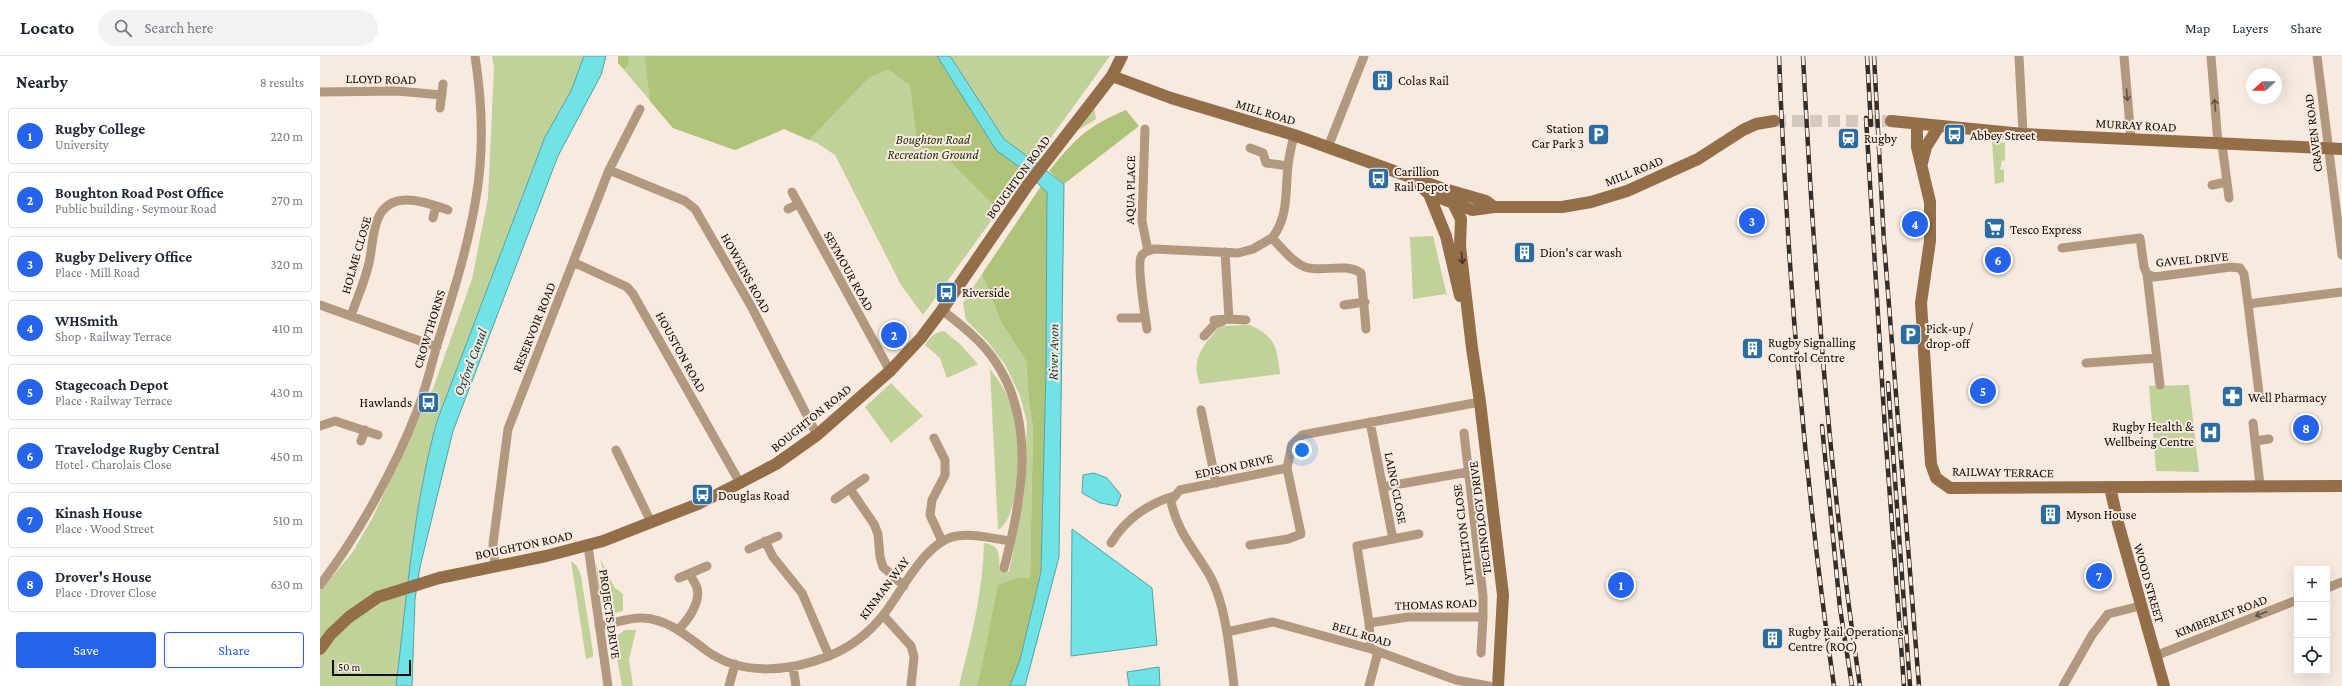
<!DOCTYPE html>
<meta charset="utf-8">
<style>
:root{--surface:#fff;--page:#f2f2f3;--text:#1f2937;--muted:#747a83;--line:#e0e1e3;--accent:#2563eb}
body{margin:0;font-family:"Crimson Pro",serif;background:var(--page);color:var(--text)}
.controls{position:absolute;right:12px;bottom:12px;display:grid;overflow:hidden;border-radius:4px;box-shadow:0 4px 16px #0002}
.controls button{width:36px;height:36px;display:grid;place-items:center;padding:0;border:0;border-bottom:1px solid var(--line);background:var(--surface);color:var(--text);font:20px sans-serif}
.compass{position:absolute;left:1926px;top:12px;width:36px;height:36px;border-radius:50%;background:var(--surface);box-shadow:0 4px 16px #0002;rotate:249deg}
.scale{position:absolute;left:12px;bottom:10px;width:79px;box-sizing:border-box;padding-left:4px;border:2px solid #100c08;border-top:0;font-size:11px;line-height:14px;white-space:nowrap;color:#100c08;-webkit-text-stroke:3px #f8eadf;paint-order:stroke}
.you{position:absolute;left:982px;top:394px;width:14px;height:14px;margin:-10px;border:3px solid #fff;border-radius:50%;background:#1a73e8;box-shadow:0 0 0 6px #1a73e833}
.badge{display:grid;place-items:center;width:26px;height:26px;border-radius:50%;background:var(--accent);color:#fff;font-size:13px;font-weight:700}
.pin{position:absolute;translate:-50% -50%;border:2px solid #fff;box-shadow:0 1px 4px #0006}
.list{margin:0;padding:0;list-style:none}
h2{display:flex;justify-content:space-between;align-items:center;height:52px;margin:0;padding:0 16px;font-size:17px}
h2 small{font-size:13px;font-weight:400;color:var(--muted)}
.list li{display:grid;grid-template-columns:26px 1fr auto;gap:12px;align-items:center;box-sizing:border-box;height:56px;margin:0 8px 8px;padding:0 8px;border:1px solid var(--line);border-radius:4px}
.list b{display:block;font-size:15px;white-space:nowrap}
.list p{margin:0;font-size:13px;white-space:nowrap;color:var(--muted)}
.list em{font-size:13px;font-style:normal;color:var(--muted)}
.actions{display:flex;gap:8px;padding:12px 16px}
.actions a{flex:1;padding:9px 0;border:1px solid var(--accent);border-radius:4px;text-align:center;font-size:14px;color:var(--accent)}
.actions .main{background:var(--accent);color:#fff}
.icon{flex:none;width:22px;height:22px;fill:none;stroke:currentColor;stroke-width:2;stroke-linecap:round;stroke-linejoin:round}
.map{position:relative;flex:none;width:2022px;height:630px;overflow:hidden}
header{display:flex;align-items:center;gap:24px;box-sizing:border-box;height:56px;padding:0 20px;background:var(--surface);border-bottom:1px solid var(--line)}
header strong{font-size:19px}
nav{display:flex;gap:22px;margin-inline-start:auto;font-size:14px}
.search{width:280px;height:36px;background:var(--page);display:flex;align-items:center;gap:10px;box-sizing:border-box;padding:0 14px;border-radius:22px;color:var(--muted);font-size:15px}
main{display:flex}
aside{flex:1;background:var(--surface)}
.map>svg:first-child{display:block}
</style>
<header>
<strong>Locato</strong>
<div class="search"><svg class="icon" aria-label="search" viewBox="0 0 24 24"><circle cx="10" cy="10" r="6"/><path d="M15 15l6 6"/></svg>Search here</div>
<nav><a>Map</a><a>Layers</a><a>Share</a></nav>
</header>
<main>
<aside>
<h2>Nearby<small>8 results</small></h2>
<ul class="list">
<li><span class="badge">1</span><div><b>Rugby College</b><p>University</p></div><em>220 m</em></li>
<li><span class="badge">2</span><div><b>Boughton Road Post Office</b><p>Public building · Seymour Road</p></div><em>270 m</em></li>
<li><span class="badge">3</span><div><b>Rugby Delivery Office</b><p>Place · Mill Road</p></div><em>320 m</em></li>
<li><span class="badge">4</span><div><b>WHSmith</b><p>Shop · Railway Terrace</p></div><em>410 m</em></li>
<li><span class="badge">5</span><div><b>Stagecoach Depot</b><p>Place · Railway Terrace</p></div><em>430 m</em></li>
<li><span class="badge">6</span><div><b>Travelodge Rugby Central</b><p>Hotel · Charolais Close</p></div><em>450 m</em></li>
<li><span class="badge">7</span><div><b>Kinash House</b><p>Place · Wood Street</p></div><em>510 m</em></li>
<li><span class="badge">8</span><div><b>Drover's House</b><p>Place · Drover Close</p></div><em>630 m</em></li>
</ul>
<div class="actions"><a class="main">Save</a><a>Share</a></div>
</aside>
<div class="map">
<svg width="2022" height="630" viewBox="0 0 2022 630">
<rect width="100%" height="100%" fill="#f8eadf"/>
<!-- green -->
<path fill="#c0d199" d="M172 0H264L251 35 225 81 117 365C93 452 87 541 76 630H0V535L32 497 53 461 114 330 152 223 168 142 174 12Z
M298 0H790L603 259 581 229 515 99 497 87 464 73 415 94 353 72 298 7Z
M774 51 776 63 757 75Z
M1672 85 1685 87V104L1682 105 1680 113 1684 114V126L1675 128Z
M1113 180 1127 240 1125 238 1093 243 1090 181Z
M662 218 681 266 706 305 709 347 713 371 710 522H698L656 630H639C651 582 663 536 664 487 680 489 680 499 679 513L689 516 704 440 707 366 700 340 686 310 667 285 646 264 643 247Z
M930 269C956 281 957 291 960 318L880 328C870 302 884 289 900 270Z
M624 275 640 288 658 308 627 322 620 302 605 289C609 282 615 276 624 275Z
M670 313C680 326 689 339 694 356 700 380 702 460 678 474Z
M571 327 603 360 571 387 545 351Z
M1869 329 1879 416 1836 415 1829 330Z
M280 502 294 531 303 538V555L294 557Z
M251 505 257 510 261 520 273 596V601L266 603Z
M276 507 286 540 279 541Z
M305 574H316L309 604 313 630H302L294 586 296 580Z"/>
<!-- forest -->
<path fill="#afc478" d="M298 0H309L308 9 304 13 298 7Z
M325 0H617L636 29 707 118 677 152 619 94 598 91 590 29 568 13 548 22 489 84 464 73 415 94 353 72 330 45Z
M806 54 819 70 744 128 729 115C755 83 767 70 806 54Z
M721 130 727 136 726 313 721 516 700 604 690 630H656L661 615 678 529 698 522H710L713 371 709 347 706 305 681 266 662 218Z"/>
<!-- water -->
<path fill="#71e3e6" stroke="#54a2a3" d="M264 0H286L281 19 238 100 133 375 100 511 95 543 92 630H76C87 541 93 452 117 365L225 81 251 35Z
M617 0H630L684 83 744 128 739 501 705 630H690L700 604 721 516 726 313 727 136 702 113 676 94Z
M774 417 787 422 801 439 797 450 780 447 762 437 763 419Z
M752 473 832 532 837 589 751 600Z
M839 611 840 630H809L807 616Z"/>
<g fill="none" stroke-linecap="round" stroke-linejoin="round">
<!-- secondary-tunnel -->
<path stroke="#d5c9bf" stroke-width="12" stroke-dasharray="12 6" stroke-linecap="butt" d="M1454 65H1571"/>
<!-- street -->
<path stroke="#b1987f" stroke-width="9" d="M1699 0 1703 78
M1804 0 1811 83
M1891 0 1898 88
M1997 0 2022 199
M0 36 77 35 122 39
M120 52 123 28
M825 73 822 165 828 195
M974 79C972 89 969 99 968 110 965 135 969 161 952 182 962 192 972 206 985 211 1003 217 1024 206 1041 217L1046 273
M1902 88 1909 142
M1008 91 1044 0
M930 92 943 97 946 107 968 110
M289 114 365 145 375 153 431 250 497 379
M1892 129 1907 126
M472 136 570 315
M468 153 478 148
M113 162 116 150
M1742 192 1820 182 1824 211 1827 218 1834 221 1911 211 1920 212 1924 218 1928 248 2022 236
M253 206 307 231 313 238 420 427
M1827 218 1840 329
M1928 248 1939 337
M0 249 117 291
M1024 249 1045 246
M622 254C641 269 662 285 675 305 717 367 702 444 684 512
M31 260C37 242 45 225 49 207 52 194 52 179 57 165 69 132 105 146 128 154
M801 262H825
M909 263 926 264
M894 264 909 263 905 196
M827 273C825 260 817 210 821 201 823 196 829 194 834 193L918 197 933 193 952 182
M884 280 895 268 903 265
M1766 307 1837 302
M881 354 896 427
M1050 366 1073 483 1037 490 1049 567 1051 593
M1933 367 1940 429
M0 370 15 365 58 379
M614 382 625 404V419L612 444 610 459 622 485
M41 385 45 374
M1935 385 1949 383
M296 394 331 466
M1063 431 1148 416
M530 433 554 468 558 478 560 501 563 511 584 530
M515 443 545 422
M1073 483 1099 478
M445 485 453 501 482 537 509 600
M791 487C806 463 827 448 854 440
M930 489 968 483 981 478 967 412
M268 490 288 630
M429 493 458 480
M175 511 173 488 188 373 289 114 320 53
M359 522 387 510
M0 529C37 481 75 412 97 355 106 333 111 309 118 286 133 238 148 191 156 142 164 96 162 45 155 0
M2007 532 2022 526
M563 559 591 590 594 601 591 630
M1049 567 1088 561H1163V540L1144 377
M279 570C293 568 308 561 323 562 348 563 368 581 387 595 423 621 471 615 509 600 531 591 550 576 564 558 582 535 606 484 637 480 654 477 674 483 691 485
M358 574C367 565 381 547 377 532 376 528 372 523 370 518
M907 576 953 566 1051 593 1136 624 1169 630
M1161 597 1163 561
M1835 600 1977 544
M473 611 476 630
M409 630 415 608
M914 630C910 597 906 549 890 520 875 494 857 476 851 445L860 434 967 412 972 389 982 379 1160 346
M1049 630 1058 596
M1743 630 1772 579 1788 558 1820 550"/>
<!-- secondary -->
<path stroke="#936e49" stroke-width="12" d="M792 20 851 42 974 79 1121 132 1166 145 1174 151
M1571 65 1703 78 2022 93
M1597 68V91L1610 146V185L1601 247 1611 408 1616 422 1630 432 2022 430
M1602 107 1606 91 1619 70
M1095 125 1109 138 1152 154 1174 151H1242L1271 146 1307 135 1378 103 1423 74 1436 68 1454 65
M1116 130 1133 147 1141 163 1140 190 1152 292 1160 346 1183 539 1178 630
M1109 138 1126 180 1140 240
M1790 431 1798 467 1844 630
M0 593 11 578 29 561 58 541 119 522 226 500 283 485 378 448 420 427 456 408 497 379 570 315 601 282 622 254 707 130 792 20 802 0"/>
<defs>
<path id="rail" d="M1459 0C1467 211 1484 421 1514 630
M1483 0C1494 211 1509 421 1540 630
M1547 0 1551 69
M1554 0 1564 186 1599 630
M1546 62 1565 374 1584 630
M1568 327 1590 630
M1502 370 1520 552 1532 630"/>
</defs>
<!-- rail casing -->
<use href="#rail" stroke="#332e29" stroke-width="4.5"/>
<!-- rail -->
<use href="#rail" stroke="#f8eadf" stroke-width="3" stroke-dasharray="9" stroke-linecap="butt"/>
</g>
<!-- one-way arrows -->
<defs><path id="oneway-shaft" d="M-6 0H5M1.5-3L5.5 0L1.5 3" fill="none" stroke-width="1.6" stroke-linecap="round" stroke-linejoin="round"/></defs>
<g stroke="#605244">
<use href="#oneway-shaft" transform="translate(1807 39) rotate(85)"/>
<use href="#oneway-shaft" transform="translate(1895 49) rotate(-95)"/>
<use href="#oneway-shaft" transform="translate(1941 558) rotate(159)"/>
</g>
<use stroke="#432" href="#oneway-shaft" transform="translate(1142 202) rotate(84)"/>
<!-- icons -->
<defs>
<symbol id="building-square" viewBox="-11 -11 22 22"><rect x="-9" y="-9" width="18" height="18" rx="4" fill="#2b6da3" stroke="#f8eadf"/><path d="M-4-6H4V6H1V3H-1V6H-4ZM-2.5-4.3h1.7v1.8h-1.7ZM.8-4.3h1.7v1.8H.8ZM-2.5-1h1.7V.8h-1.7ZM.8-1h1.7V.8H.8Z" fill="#fff"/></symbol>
<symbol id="parking-square" viewBox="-11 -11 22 22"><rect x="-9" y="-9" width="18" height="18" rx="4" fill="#2b6da3" stroke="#f8eadf"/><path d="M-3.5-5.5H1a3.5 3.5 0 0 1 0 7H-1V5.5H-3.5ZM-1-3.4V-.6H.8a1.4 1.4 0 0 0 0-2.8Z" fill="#fff"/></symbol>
<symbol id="bus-square" viewBox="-11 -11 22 22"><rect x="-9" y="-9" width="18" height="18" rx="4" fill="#2b6da3" stroke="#f8eadf"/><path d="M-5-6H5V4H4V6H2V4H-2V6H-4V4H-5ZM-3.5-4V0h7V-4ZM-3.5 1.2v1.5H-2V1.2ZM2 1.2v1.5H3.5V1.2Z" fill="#fff"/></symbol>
<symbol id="station-square" viewBox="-11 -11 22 22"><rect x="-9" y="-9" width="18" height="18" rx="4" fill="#2b6da3" stroke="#f8eadf"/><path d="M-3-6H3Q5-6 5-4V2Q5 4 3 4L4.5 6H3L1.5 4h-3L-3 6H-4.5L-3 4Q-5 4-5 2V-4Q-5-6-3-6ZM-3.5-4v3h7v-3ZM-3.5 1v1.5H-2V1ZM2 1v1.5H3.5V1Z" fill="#fff"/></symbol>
<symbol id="supermarket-square" viewBox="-11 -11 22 22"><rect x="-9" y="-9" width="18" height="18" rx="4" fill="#2b6da3" stroke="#f8eadf"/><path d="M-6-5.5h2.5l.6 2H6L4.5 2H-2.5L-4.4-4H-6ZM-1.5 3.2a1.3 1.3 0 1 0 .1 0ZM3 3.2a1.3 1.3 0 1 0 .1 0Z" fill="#fff"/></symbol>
<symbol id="pharmacy-square" viewBox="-11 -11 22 22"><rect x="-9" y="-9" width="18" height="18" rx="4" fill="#2b6da3" stroke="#f8eadf"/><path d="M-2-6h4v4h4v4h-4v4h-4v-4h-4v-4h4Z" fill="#fff"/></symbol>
<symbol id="hospital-square" viewBox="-11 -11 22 22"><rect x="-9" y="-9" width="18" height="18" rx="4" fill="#2b6da3" stroke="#f8eadf"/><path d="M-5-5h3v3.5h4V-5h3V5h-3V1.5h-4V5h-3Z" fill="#fff"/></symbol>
</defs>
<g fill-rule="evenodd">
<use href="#building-square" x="1050" y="12" width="25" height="25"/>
<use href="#parking-square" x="1266" y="66" width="25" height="25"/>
<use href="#bus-square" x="1622" y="66" width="25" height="25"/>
<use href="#station-square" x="1516" y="70" width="25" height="25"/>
<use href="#bus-square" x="1046" y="110" width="25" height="25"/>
<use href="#supermarket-square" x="1662" y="160" width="25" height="25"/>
<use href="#building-square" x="1192" y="184" width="25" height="25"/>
<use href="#bus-square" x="614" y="224" width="25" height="25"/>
<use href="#parking-square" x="1578" y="266" width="25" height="25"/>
<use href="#building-square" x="1420" y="280" width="25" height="25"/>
<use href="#pharmacy-square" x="1900" y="328" width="25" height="25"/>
<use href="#bus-square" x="96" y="334" width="25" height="25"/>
<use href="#hospital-square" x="1878" y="364" width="25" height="25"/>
<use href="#bus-square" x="370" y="426" width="25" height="25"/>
<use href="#building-square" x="1718" y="446" width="25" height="25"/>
<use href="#building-square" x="1440" y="570" width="25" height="25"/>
</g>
<g text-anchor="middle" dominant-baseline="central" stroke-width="4" stroke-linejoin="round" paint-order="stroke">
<!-- street labels -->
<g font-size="13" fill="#100c08" stroke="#f8eadf">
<text transform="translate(61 23) rotate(1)">LLOYD ROAD</text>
<text transform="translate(946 56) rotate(17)">MILL ROAD</text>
<text transform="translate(1816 69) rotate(3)">MURRAY ROAD</text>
<text transform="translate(1993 77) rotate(-97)">CRAVEN ROAD</text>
<text transform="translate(1314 115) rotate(-22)">MILL ROAD</text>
<text transform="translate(698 121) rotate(-54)">BOUGHTON ROAD</text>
<text transform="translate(810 134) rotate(-89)">AQUA PLACE</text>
<text transform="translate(36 199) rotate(-74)">HOLME CLOSE</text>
<text transform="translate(1872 203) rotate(-5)">GAVEL DRIVE</text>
<text transform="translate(529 215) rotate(61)">SEYMOUR ROAD</text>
<text transform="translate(426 217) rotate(61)">HOWKINS ROAD</text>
<text transform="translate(214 271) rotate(-68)">RESERVOIR ROAD</text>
<text transform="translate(109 273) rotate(-73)">CROWTHORNS</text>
<text transform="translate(361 296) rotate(61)">HOUSTON ROAD</text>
<text transform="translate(491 362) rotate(-39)">BOUGHTON ROAD</text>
<text transform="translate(914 410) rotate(-12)">EDISON DRIVE</text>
<text transform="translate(1683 416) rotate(1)">RAILWAY TERRACE</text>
<text transform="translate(1076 432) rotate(79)">LAING CLOSE</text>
<text transform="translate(1160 462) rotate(-97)">TECHNOLOGY DRIVE</text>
<text transform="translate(1143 479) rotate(-97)">LYTTELTON CLOSE</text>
<text transform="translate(204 489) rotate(-12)">BOUGHTON ROAD</text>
<text transform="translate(1829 527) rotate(74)">WOOD STREET</text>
<text transform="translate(564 532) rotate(-53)">KINMAN WAY</text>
<text transform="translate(1116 548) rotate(-2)">THOMAS ROAD</text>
<text transform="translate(290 558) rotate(82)">PROJECTS DRIVE</text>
<text transform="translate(1901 560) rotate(-21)">KIMBERLEY ROAD</text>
<text transform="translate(1042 578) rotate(17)">BELL ROAD</text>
</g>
<!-- poi labels -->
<g font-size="13" fill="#100c08" stroke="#f8eadf" text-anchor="start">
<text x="1078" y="24">Colas Rail</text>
<text x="1264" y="72" text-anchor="end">Station<tspan x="1264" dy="15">Car Park 3</tspan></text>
<text x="1650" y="79">Abbey Street</text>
<text x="1544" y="82">Rugby</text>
<text x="1074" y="115">Carillion<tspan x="1074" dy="15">Rail Depot</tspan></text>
<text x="1690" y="173">Tesco Express</text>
<text x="1220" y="196">Dion's car wash</text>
<text x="642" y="236">Riverside</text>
<text x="1606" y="272">Pick-up /<tspan x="1606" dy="15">drop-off</tspan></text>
<text x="1448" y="286">Rugby Signalling<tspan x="1448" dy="15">Control Centre</tspan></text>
<text x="1928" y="341">Well Pharmacy</text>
<text x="92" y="346" text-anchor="end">Hawlands</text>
<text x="1874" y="370" text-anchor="end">Rugby Health &amp;<tspan x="1874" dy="15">Wellbeing Centre</tspan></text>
<text x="398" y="439">Douglas Road</text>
<text x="1746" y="458">Myson House</text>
<text x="1468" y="575">Rugby Rail Operations<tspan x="1468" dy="15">Centre (ROC)</tspan></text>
</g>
<!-- park labels -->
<g font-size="13" font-style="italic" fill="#283110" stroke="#f8eadf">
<text x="613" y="83">Boughton Road<tspan x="613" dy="15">Recreation Ground</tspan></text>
</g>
<!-- water labels -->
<g font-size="14" font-style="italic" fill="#053d3f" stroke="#f8eadf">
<text transform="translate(733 296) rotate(-89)">River Avon</text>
<text transform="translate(150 306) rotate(-69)">Oxford Canal</text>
</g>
</g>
</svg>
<div class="controls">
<button>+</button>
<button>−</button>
<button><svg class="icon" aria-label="locate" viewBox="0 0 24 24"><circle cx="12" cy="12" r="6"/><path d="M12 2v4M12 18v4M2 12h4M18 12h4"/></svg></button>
</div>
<svg class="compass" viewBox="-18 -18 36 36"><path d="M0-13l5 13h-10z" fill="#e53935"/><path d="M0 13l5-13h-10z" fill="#747a83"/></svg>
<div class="scale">50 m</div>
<div class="you"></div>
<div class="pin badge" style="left:1301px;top:529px">1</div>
<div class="pin badge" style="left:574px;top:279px">2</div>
<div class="pin badge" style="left:1432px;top:165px">3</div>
<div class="pin badge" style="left:1595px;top:168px">4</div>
<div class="pin badge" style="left:1663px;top:335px">5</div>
<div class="pin badge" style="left:1678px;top:204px">6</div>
<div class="pin badge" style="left:1779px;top:520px">7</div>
<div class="pin badge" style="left:1986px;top:372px">8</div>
</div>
</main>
